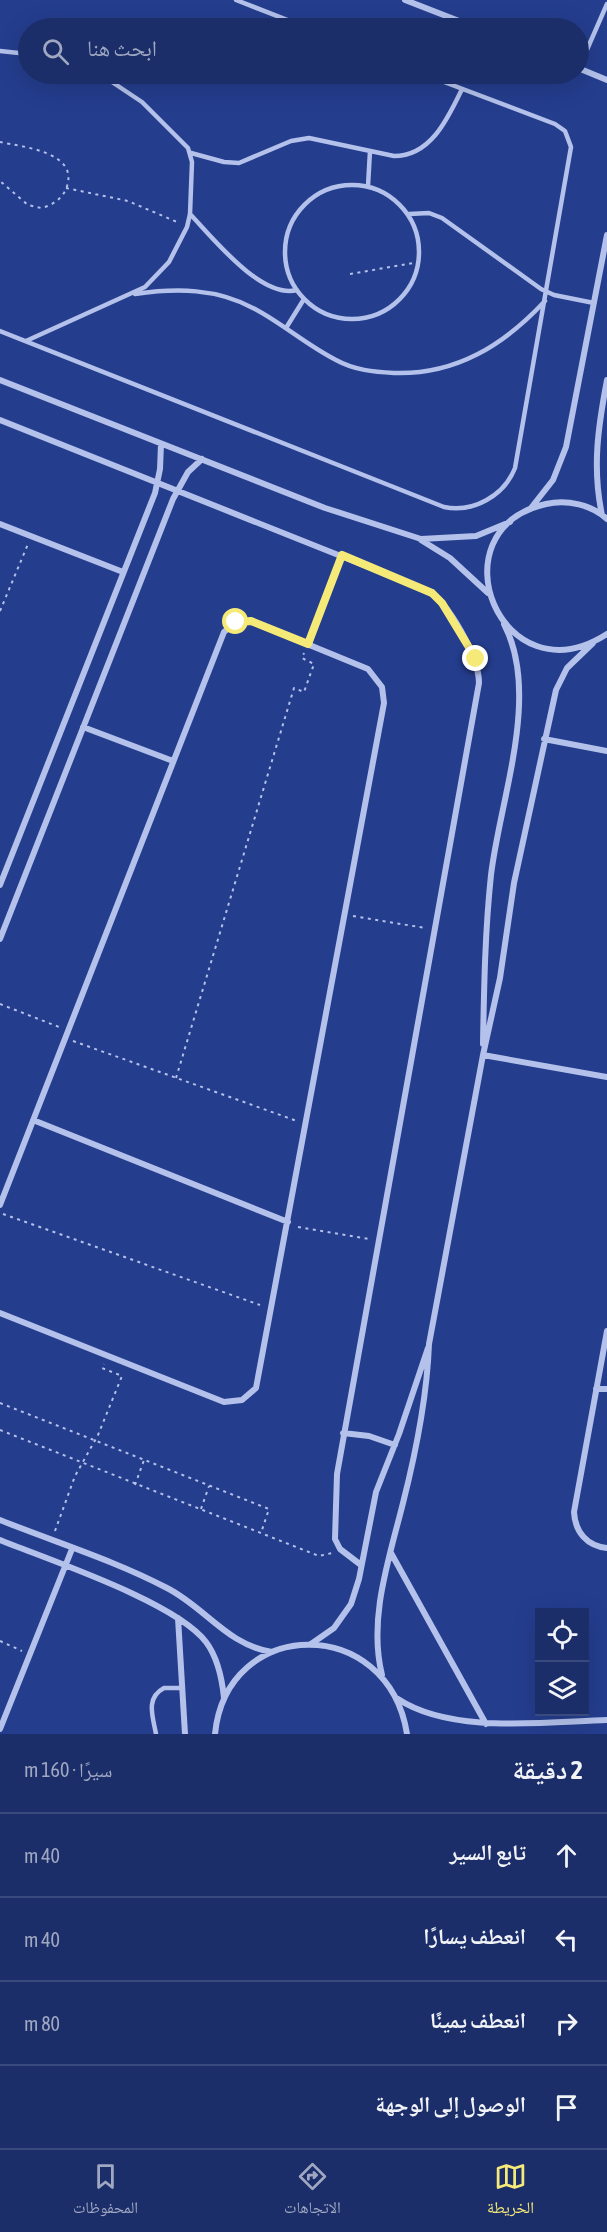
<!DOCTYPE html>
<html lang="ar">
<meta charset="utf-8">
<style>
:root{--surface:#1b2e6a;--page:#283a72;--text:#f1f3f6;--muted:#a0a8c1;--line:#394a7e;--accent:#f5ea77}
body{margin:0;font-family:"Asap Condensed","Noto Naskh Arabic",sans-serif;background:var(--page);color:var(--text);direction:rtl}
.controls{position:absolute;right:18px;bottom:18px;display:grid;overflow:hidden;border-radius:0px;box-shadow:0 6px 24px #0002}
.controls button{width:54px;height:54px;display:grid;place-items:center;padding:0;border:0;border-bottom:2px solid var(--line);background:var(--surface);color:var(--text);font:30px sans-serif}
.stop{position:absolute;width:18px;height:18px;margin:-14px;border:4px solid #f5ea77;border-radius:50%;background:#fff}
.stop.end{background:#f5ea77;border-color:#fff;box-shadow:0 2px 6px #0008}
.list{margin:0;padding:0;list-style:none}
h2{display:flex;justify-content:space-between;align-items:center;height:78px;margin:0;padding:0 24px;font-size:26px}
h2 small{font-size:20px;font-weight:400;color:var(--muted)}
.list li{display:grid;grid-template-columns:39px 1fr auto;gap:18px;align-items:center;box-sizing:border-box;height:84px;padding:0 24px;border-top:2px solid var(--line)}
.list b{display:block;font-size:22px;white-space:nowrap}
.list em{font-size:20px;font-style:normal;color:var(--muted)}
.icon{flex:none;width:33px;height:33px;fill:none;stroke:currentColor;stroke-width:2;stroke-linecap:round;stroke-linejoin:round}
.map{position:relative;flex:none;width:607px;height:1734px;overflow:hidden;direction:ltr}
.search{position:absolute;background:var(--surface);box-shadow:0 6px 24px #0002;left:18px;right:18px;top:18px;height:66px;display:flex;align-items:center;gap:15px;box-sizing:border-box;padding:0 21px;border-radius:33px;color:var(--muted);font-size:22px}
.sheet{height:414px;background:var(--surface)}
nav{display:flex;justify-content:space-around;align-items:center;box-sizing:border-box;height:84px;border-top:2px solid var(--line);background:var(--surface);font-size:16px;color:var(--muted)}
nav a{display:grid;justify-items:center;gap:3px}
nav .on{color:var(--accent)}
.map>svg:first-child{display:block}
</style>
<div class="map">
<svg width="607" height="1734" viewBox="0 0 607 1734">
<rect width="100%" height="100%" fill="#243d8d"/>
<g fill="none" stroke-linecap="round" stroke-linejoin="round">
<!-- path -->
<path stroke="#b3c1eb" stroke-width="2" stroke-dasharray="3 4.5" stroke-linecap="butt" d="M0 142C23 147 81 152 66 189 62 199 51 206 41 208L28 205 0 181
M66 188 128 201 177 222
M350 274 419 262
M0 611 28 544
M311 634 337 566
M353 916 425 928
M0 1004 59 1027
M73 1041 297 1121
M176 1078 294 688 304 692 314 664 302 658 304 653
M3 1214 260 1305
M298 1227 369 1239
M0 1403 269 1509 261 1533
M0 1430 319 1556 332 1553
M135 1485 144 1460
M201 1509 209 1486
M55 1531 75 1476 98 1435 122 1376 102 1368 104 1364
M0 1641 22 1651"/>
<!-- service -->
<path stroke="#b3c1eb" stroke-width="4.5" d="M236 0 308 28
M0 51 28 54
M579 68 607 4
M191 153 224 162 239 163 291 141 309 138 394 156C431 156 448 118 462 89
M285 252a67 67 0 1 1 134 0a67 67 0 1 1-134 0Z
M368 186 370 151
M190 214C213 238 261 299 297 290
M409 214 429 213 442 218 541 289 554 295 594 303
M135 294C176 288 217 288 255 309 283 324 308 346 336 360 354 370 374 372 394 373 456 375 504 345 545 301
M286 328 304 299
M0 331 444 507C473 513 504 496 515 468L571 147 565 131 555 124 423 74
M26 341 145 287 169 262 187 227 190 214 192 162 188 148 142 102 100 74
M156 1734C153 1717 145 1698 164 1688H181"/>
<!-- minor -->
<path stroke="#b3c1eb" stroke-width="6" d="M405 0 477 28
M578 68 607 80
M0 380 325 508 421 539 476 536 510 522
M0 420 426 590C449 602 479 657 479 683L337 1474 335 1539 340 1549 361 1565
M531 508 553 480 566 447 607 235
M602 515C592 468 598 427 607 380
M607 519C592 505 567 499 546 504 432 530 501 702 607 634
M0 524 123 572
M421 540 450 558 488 593
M83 727 173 761
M544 739 607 751
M0 885 155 493 160 469 161 444
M0 939 173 499 188 472 202 459
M483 1044C484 988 485 931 491 875 500 799 541 695 504 624
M483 1055 607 1077
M33 1120 288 1222
M0 1205 224 632 236 622 251 621 368 669 382 687 384 703 256 1388 242 1400 224 1402 0 1313
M607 1331 574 1512C575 1532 587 1546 607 1548
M596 1389H607
M343 1433 369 1436 395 1445
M0 1520C55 1542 116 1561 167 1588 206 1608 227 1645 272 1652
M0 1540C49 1560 176 1602 206 1642 218 1658 222 1678 224 1698
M391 1553 486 1724
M178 1618 185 1734
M311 1644 334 1628 351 1604 359 1579 376 1492 399 1434 428 1348
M382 1675C368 1619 389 1559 403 1503 416 1452 427 1397 429 1344L483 1055 500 978 514 883 556 690 567 668 593 643
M398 1699C451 1734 543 1722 607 1720
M0 1729 72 1549
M215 1734C227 1616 388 1614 407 1734"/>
</g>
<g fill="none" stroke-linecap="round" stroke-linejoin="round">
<!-- route -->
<path stroke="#f5ea77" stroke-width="8" d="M236 622 251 621 308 644 342 555 432 593 442 603 476 659"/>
</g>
</svg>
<div class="controls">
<button><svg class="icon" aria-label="locate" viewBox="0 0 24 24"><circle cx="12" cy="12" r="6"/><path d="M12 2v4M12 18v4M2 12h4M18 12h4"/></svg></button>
<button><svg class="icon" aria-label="layers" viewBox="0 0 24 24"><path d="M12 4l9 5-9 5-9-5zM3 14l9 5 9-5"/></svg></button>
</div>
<div class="stop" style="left:236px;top:622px"></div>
<div class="stop end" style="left:476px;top:659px"></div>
<div class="search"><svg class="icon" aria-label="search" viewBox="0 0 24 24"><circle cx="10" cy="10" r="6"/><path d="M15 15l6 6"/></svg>ابحث هنا</div>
</div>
<section class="sheet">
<h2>2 دقيقة<small>سيرًا · 160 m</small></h2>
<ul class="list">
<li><svg class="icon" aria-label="ahead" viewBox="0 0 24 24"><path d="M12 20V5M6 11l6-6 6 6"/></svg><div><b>تابع السير</b></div><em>40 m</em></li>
<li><svg class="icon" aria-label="left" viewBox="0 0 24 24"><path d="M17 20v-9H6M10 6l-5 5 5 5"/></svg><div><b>انعطف يسارًا</b></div><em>40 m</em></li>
<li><svg class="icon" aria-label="right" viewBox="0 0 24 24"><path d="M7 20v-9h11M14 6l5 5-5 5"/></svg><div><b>انعطف يمينًا</b></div><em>80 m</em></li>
<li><svg class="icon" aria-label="arrive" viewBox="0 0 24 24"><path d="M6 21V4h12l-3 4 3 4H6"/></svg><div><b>الوصول إلى الوجهة</b></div></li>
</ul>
</section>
<nav>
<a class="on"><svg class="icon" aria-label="map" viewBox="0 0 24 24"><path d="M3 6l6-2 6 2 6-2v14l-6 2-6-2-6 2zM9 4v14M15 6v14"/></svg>الخريطة</a>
<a><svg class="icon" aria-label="directions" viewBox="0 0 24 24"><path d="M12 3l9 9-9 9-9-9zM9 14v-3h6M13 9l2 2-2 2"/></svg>الاتجاهات</a>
<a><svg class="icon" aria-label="saved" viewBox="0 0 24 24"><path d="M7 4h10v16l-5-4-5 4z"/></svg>المحفوظات</a>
</nav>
